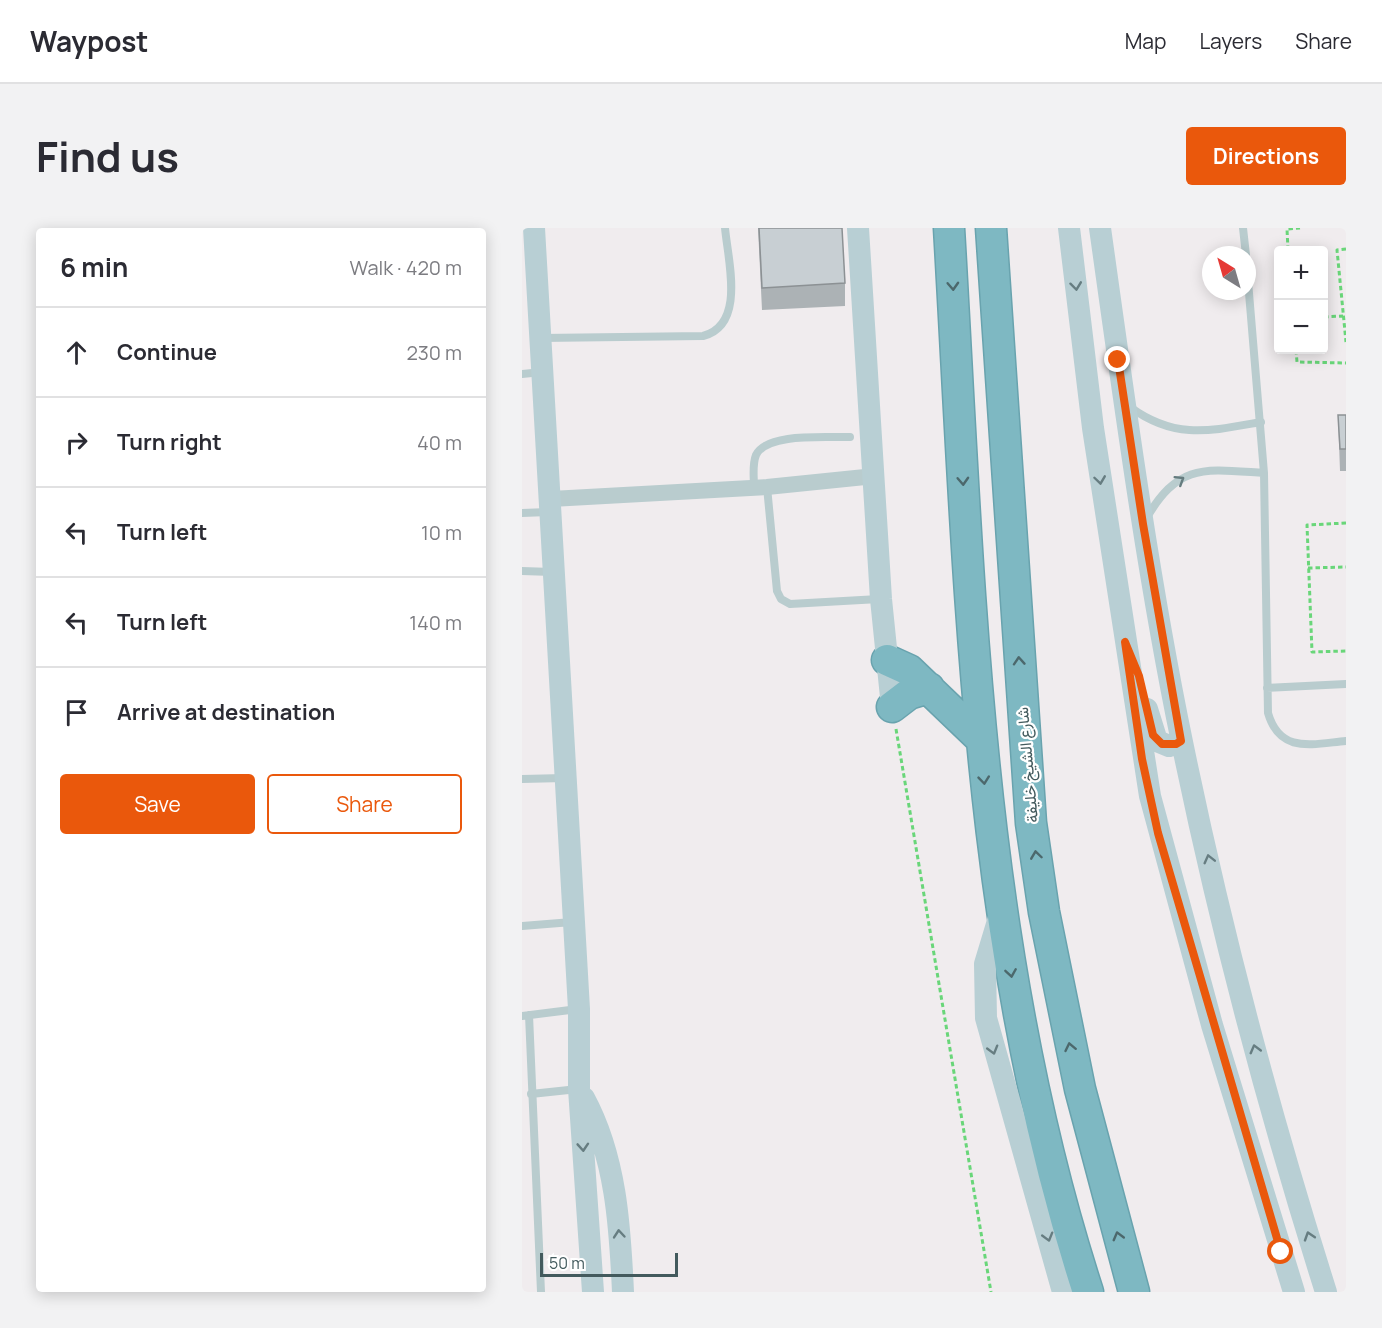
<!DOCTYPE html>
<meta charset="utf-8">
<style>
:root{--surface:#fff;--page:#f2f2f3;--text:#2b2b33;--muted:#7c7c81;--line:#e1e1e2;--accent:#ea580c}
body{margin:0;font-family:Manrope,Vazirmatn,sans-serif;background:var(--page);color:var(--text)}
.controls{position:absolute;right:18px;top:18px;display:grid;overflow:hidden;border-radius:6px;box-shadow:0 3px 15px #0003}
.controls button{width:54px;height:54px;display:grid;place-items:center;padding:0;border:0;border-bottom:2px solid var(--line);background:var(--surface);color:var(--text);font:30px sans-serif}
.compass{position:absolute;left:680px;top:18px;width:54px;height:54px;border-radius:50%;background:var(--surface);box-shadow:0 3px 15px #0003;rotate:323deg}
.scale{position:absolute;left:18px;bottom:15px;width:138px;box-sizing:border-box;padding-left:6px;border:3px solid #435a5d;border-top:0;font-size:16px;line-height:21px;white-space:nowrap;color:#435a5d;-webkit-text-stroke:4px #fff;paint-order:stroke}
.stop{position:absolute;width:18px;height:18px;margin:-14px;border:4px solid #ea580c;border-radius:50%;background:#fff}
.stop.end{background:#ea580c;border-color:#fff;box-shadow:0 2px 6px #0008}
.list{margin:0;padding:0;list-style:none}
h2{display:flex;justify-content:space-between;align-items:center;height:78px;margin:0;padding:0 24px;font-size:26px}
h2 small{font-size:20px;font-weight:400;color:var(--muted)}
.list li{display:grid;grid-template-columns:39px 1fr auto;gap:18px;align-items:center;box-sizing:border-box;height:90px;padding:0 24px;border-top:2px solid var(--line)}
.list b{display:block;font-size:22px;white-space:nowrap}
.list em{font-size:20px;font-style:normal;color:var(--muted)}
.actions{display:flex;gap:12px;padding:18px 24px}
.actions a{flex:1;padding:14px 0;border:2px solid var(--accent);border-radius:6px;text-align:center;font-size:21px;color:var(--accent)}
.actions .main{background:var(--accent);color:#fff}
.icon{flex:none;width:33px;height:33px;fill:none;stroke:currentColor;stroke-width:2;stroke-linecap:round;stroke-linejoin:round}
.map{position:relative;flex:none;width:824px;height:1064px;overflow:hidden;border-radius:6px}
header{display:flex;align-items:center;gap:36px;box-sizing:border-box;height:84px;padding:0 30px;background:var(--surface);border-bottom:2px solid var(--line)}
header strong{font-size:28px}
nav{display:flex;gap:33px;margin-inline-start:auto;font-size:21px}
.intro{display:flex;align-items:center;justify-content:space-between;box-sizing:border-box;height:144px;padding:0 36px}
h1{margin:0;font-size:42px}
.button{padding:15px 27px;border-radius:6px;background:var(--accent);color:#fff;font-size:21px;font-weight:700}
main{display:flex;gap:36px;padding:0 36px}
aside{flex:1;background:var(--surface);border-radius:6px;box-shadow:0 3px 15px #0003}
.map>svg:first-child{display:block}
</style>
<header>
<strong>Waypost</strong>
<nav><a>Map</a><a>Layers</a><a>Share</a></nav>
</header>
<div class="intro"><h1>Find us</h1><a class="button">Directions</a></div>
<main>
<aside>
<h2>6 min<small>Walk · 420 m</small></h2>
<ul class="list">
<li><svg class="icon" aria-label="ahead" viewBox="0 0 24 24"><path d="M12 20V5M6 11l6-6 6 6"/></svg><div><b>Continue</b></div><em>230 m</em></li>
<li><svg class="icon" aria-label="right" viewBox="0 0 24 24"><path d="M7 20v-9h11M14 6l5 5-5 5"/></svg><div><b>Turn right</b></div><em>40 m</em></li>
<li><svg class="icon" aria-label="left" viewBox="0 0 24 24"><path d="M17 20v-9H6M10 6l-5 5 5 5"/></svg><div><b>Turn left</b></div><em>10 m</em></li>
<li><svg class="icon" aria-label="left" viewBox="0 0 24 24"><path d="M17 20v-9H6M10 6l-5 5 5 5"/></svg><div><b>Turn left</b></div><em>140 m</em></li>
<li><svg class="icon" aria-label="arrive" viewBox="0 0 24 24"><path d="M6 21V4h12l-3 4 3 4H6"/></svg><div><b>Arrive at destination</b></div></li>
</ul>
<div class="actions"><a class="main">Save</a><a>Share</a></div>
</aside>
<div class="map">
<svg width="824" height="1064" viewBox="0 0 824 1064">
<rect width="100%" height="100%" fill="#f0ecee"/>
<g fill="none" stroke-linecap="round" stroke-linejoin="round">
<defs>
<path id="highway" d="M427 0C448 358 454 720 566 1064
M469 0 509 595 522 684 558 861 612 1064
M365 432 387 442 458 510
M370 479 387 466 407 460"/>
</defs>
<!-- highway casing -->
<use href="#highway" stroke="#69a3ae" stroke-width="33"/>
<!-- path -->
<path stroke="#69d679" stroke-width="3" stroke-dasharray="4.5 3" stroke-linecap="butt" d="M824 21 815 22 824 114
M766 22 765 1 778 0
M802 89 821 88
M774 122 775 134 824 135
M824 295 785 297 790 424 824 423
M786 340 824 339
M374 501 469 1064"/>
<!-- lane -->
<path stroke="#b9ccce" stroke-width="8" d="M721 0 724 27
M725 41 742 245 746 485C758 526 790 516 824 513
M19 110 181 108C224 97 206 33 203 0
M0 146 20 144
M608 179C653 212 688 203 739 194
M232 259C232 249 230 237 234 227 245 204 305 210 328 209
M245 259 255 363 259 371 268 376 357 371
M0 285 26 284
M624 291C657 234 683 241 742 245
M0 343 30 344
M745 460 824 456
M0 551 42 550
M0 698 50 694
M7 787 19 1064
M0 788 56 781
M9 866 56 861"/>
<!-- street -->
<path stroke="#b9ccce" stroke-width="16" d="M29 271 245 259 353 248"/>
<!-- secondary -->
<path stroke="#b8cfd4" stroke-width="22" d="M12 0 57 781V861L71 1064
M336 0 359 371 370 479
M547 0 571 200 628 568 690 797 772 1064
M578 0C602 171 625 344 660 514 698 699 747 884 804 1064
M625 481 635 513 647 518 659 513
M479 683 463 736 464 790 541 1064
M62 870C94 929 98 998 101 1064"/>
<!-- highway -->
<use href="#highway" stroke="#7eb8c2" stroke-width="30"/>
</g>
<!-- wall -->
<path fill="#acb2b5" d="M236 0H320L323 55V78L240 82Z
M816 187H824V243H818Z"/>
<!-- building -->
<path fill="#c8cfd3" stroke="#8c9194" stroke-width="1.5" d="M237 0H320L323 55 240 60Z
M816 187H824V221H818Z"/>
<!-- one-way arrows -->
<defs><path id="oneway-chevron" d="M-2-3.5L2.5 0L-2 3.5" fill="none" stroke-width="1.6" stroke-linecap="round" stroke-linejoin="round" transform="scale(1.5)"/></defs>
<g stroke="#4c686c">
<use href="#oneway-chevron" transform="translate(431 58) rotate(87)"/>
<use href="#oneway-chevron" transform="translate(441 253) rotate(87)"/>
<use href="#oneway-chevron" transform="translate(497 433) rotate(-94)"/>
<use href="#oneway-chevron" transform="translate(462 552) rotate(84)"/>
<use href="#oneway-chevron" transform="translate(514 627) rotate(-98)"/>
<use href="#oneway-chevron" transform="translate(489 745) rotate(81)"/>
<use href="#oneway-chevron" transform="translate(548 819) rotate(-102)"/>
<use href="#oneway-chevron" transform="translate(596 1008) rotate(-105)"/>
</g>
<g stroke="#667d81">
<use href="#oneway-chevron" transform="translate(554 58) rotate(83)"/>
<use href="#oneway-chevron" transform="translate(578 252) rotate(82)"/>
<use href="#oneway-chevron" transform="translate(687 631) rotate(-104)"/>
<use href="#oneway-chevron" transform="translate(733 821) rotate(-105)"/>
<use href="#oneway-chevron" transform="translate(471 822) rotate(74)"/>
<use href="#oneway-chevron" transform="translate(61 919) rotate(86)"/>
<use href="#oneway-chevron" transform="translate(97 1006) rotate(-95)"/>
<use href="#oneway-chevron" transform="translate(787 1008) rotate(-108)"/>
<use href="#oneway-chevron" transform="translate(526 1009) rotate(74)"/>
</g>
<use stroke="#667c7f" href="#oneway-chevron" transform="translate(658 252) rotate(-32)"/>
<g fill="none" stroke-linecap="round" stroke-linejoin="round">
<!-- route -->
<path stroke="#ea580c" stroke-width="8" d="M596 132 621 296 659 513 654 516H640L631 507 617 448 603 414 620 531 636 605 759 1024"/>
</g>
<g text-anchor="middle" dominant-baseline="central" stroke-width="4.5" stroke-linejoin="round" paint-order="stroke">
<!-- street labels -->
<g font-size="16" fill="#435a5d" stroke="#fff">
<text transform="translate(505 537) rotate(-95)">شارع الشيخ خليفة</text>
</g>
</g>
</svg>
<div class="controls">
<button>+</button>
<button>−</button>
</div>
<svg class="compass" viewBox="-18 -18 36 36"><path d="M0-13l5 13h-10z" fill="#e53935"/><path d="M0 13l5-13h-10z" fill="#7c7c81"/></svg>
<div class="scale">50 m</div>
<div class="stop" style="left:759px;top:1024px"></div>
<div class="stop end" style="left:596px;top:132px"></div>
</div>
</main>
